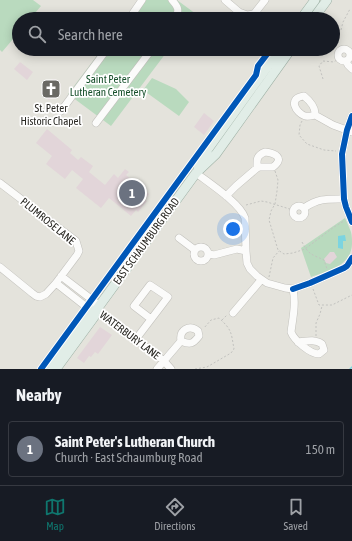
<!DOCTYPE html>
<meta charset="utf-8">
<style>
:root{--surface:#171b24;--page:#242831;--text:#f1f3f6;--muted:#9ea1a6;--line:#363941;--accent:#0f766e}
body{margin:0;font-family:"Asap Condensed",sans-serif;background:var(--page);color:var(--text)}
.you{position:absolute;left:233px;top:229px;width:14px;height:14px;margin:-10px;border:3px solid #fff;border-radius:50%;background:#1a73e8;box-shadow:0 0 0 6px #1a73e833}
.badge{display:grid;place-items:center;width:26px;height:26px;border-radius:50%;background:var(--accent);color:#fff;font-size:13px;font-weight:700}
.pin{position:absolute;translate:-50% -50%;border:2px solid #fff;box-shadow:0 1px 4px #0006}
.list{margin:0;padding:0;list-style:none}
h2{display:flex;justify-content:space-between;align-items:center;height:52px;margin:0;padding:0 16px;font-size:17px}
h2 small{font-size:13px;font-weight:400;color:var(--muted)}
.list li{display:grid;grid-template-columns:26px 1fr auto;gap:12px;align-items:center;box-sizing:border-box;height:56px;margin:0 8px 8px;padding:0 8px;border:1px solid var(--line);border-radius:4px}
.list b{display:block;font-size:15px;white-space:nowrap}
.list p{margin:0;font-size:13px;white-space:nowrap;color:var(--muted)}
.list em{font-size:13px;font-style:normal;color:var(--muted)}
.icon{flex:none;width:22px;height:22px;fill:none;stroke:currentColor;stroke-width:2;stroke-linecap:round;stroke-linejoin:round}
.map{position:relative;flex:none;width:352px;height:369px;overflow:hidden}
.search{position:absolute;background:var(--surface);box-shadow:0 2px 10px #0003;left:12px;right:12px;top:12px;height:44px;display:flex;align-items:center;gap:10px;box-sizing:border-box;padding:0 14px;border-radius:22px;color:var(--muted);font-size:15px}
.sheet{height:116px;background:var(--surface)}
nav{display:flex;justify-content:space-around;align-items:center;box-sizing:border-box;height:56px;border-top:1px solid var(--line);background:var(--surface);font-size:11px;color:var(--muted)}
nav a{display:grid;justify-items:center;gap:2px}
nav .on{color:var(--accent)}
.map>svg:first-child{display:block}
</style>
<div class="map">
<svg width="352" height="369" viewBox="0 0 352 369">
<rect width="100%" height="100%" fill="#e4e3dc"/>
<!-- green -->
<path fill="#b9dabe" d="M0 0H33L41 6 30 19H19V32L2 52 0 50Z
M139 0H177L196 14 192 19H125Z
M102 49H169L111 126 68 94Z
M152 78 176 89 189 102 179 116 143 90Z
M345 218C347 222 349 227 351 232 352 236 352 240 352 244 351 266 328 271 311 277L301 248Z"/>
<!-- water -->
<path fill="#7cd4e0" d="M345 235 346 241H343V249L338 248V236Z"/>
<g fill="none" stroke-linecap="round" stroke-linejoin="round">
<!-- stream -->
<path stroke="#7cd4e0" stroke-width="1.5" d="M350 369 352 367"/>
</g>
<!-- building -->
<path fill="#e2d5d9" d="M20 62 33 72 27 80 14 69Z
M53 79 57 80 60 83 61 86 49 100 41 93Z
M204 113 214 121 204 135 194 127Z
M47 129 72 150 70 153 78 160 81 157 93 166 89 172 105 185 114 174 118 178 125 169 129 172 126 175 149 194 145 200 147 201 138 212 136 210 131 216 109 198 101 208 76 188 83 179 72 170 65 179 46 164 52 156 36 143Z
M330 252H334L337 257 330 264 326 263 324 259Z
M100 327 112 335 98 354 95 352 91 357 89 356 84 363 77 358Z"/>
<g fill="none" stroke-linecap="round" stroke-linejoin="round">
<defs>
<path id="minor" d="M172 0C178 7 180 10 175 19
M225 0 239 12 247 15 254 14 265 0
M129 19 142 0
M338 55a6 6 0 1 1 12 0a6 6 0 1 1-12 0Z
M346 61 348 65 352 69
M304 96C310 101 316 107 315 115 311 116 308 117 305 116 296 113 287 98 304 96Z
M61 111 107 49
M315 115 333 125 352 132
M352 116 347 130 342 154 344 199 346 207 352 222
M96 123 152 49
M265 152C275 153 285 158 273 167H260L257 168C257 159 256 156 265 152Z
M196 173C209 183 240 203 245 218L246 251 247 263 250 269 257 276 267 283 285 288 293 289 310 283 344 268 347 266 352 258
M0 183 76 241 79 251 77 255 56 283 46 294 40 297 36 296 32 293 0 267
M226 196 236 186 257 168
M293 212a6 6 0 1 1 12 0a6 6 0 1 1-12 0Z
M304 208C319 198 327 199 344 199
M179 238 195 250
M194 254a7 7 0 1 1 14 0a7 7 0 1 1-14 0Z
M209 254 214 255 237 249 246 251
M61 276 95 302 97 309
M56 283 89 309H97L164 361 171 369
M293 289C296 303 293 317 291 332 294 340 310 354 319 354L324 350 322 344C315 339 307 341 298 342
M233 313 261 280
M136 339 168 297 150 285 134 306 151 319
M157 369 181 341C179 330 189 324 198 331L199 336C193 344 190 345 181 341"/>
<path id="major" d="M301 19 315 0
M313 19 327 0
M198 168 205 153 280 49
M47 369 87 314 97 309
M56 369 94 317 97 309 196 173 216 154 291 49"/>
</defs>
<!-- minor casing -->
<use href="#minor" stroke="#c2c1bc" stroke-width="8"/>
<!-- major casing -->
<use href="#major" stroke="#9eb1a5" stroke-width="10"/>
<!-- path -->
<path stroke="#c2c2bf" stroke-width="1" stroke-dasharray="2 2" stroke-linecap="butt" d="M341 30 343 22 350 9
M323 79 319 66 323 61 334 62 339 58
M302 121 300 125 299 135 307 144 324 150 336 151
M275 171 278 180 277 191 275 204 271 211 269 220 278 250 284 254 293 253 305 249 334 227 344 221
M246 205 261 201 267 202 293 210
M302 242C309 255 311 254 324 260L327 269
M269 277 273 258 279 251
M313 289 319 305H332L352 295
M222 320 227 315
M316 336V323L320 314 322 306
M195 369 207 367 231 353 234 349C231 332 232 330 219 318L211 320 204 328"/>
<!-- minor -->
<use href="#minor" stroke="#fbfbfa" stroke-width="7"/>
<!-- major -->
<use href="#major" stroke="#e1ede7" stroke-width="9"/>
<defs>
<path id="cycleway" d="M352 116 347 130 342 154 344 199 346 207 352 222
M293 289 310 283 344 268 347 266 352 258
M41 369 256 75 258 66 271 49"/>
</defs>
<!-- cycleway casing -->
<use href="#cycleway" stroke="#fff" stroke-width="8"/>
<!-- cycleway -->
<use href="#cycleway" stroke="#0057b8" stroke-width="6"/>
</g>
<!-- icons -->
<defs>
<symbol id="church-square" viewBox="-11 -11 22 22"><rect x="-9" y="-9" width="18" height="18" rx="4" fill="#6a6964" stroke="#fff"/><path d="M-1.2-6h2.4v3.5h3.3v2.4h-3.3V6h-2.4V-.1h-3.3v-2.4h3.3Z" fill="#fff"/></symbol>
</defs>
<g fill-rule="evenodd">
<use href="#church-square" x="40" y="78" width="22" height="22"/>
</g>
<g text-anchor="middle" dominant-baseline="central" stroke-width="3.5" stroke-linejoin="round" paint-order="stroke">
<!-- park labels -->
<g font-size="11" fill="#154f2a" stroke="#fff">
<text x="108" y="79">Saint Peter<tspan x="108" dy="13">Lutheran Cemetery</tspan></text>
</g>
<!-- poi labels -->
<g font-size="11" fill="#292823" stroke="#fff">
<text x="51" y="108">St. Peter<tspan x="51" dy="13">Historic Chapel</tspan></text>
</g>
<!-- street labels -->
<g font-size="11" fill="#292823" stroke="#fff">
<text transform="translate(48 221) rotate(39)">PLUMROSE LANE</text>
<text transform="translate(146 241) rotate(-54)">EAST SCHAUMBURG ROAD</text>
<text transform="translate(130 335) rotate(37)">WATERBURY LANE</text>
</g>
</g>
</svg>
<div class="you"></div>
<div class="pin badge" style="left:132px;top:193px;background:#6b7280">1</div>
<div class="search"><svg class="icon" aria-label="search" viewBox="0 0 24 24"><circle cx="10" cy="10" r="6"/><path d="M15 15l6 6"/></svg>Search here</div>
</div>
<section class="sheet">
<h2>Nearby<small></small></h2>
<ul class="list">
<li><span class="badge" style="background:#6b7280">1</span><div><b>Saint Peter's Lutheran Church</b><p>Church · East Schaumburg Road</p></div><em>150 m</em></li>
</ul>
</section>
<nav>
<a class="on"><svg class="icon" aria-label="map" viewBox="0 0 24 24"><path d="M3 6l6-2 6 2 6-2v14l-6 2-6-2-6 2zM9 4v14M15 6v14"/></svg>Map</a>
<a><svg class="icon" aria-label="directions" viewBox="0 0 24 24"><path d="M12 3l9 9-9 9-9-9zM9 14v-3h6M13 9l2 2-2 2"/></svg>Directions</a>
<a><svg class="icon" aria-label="saved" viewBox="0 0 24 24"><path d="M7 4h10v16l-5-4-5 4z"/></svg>Saved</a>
</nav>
